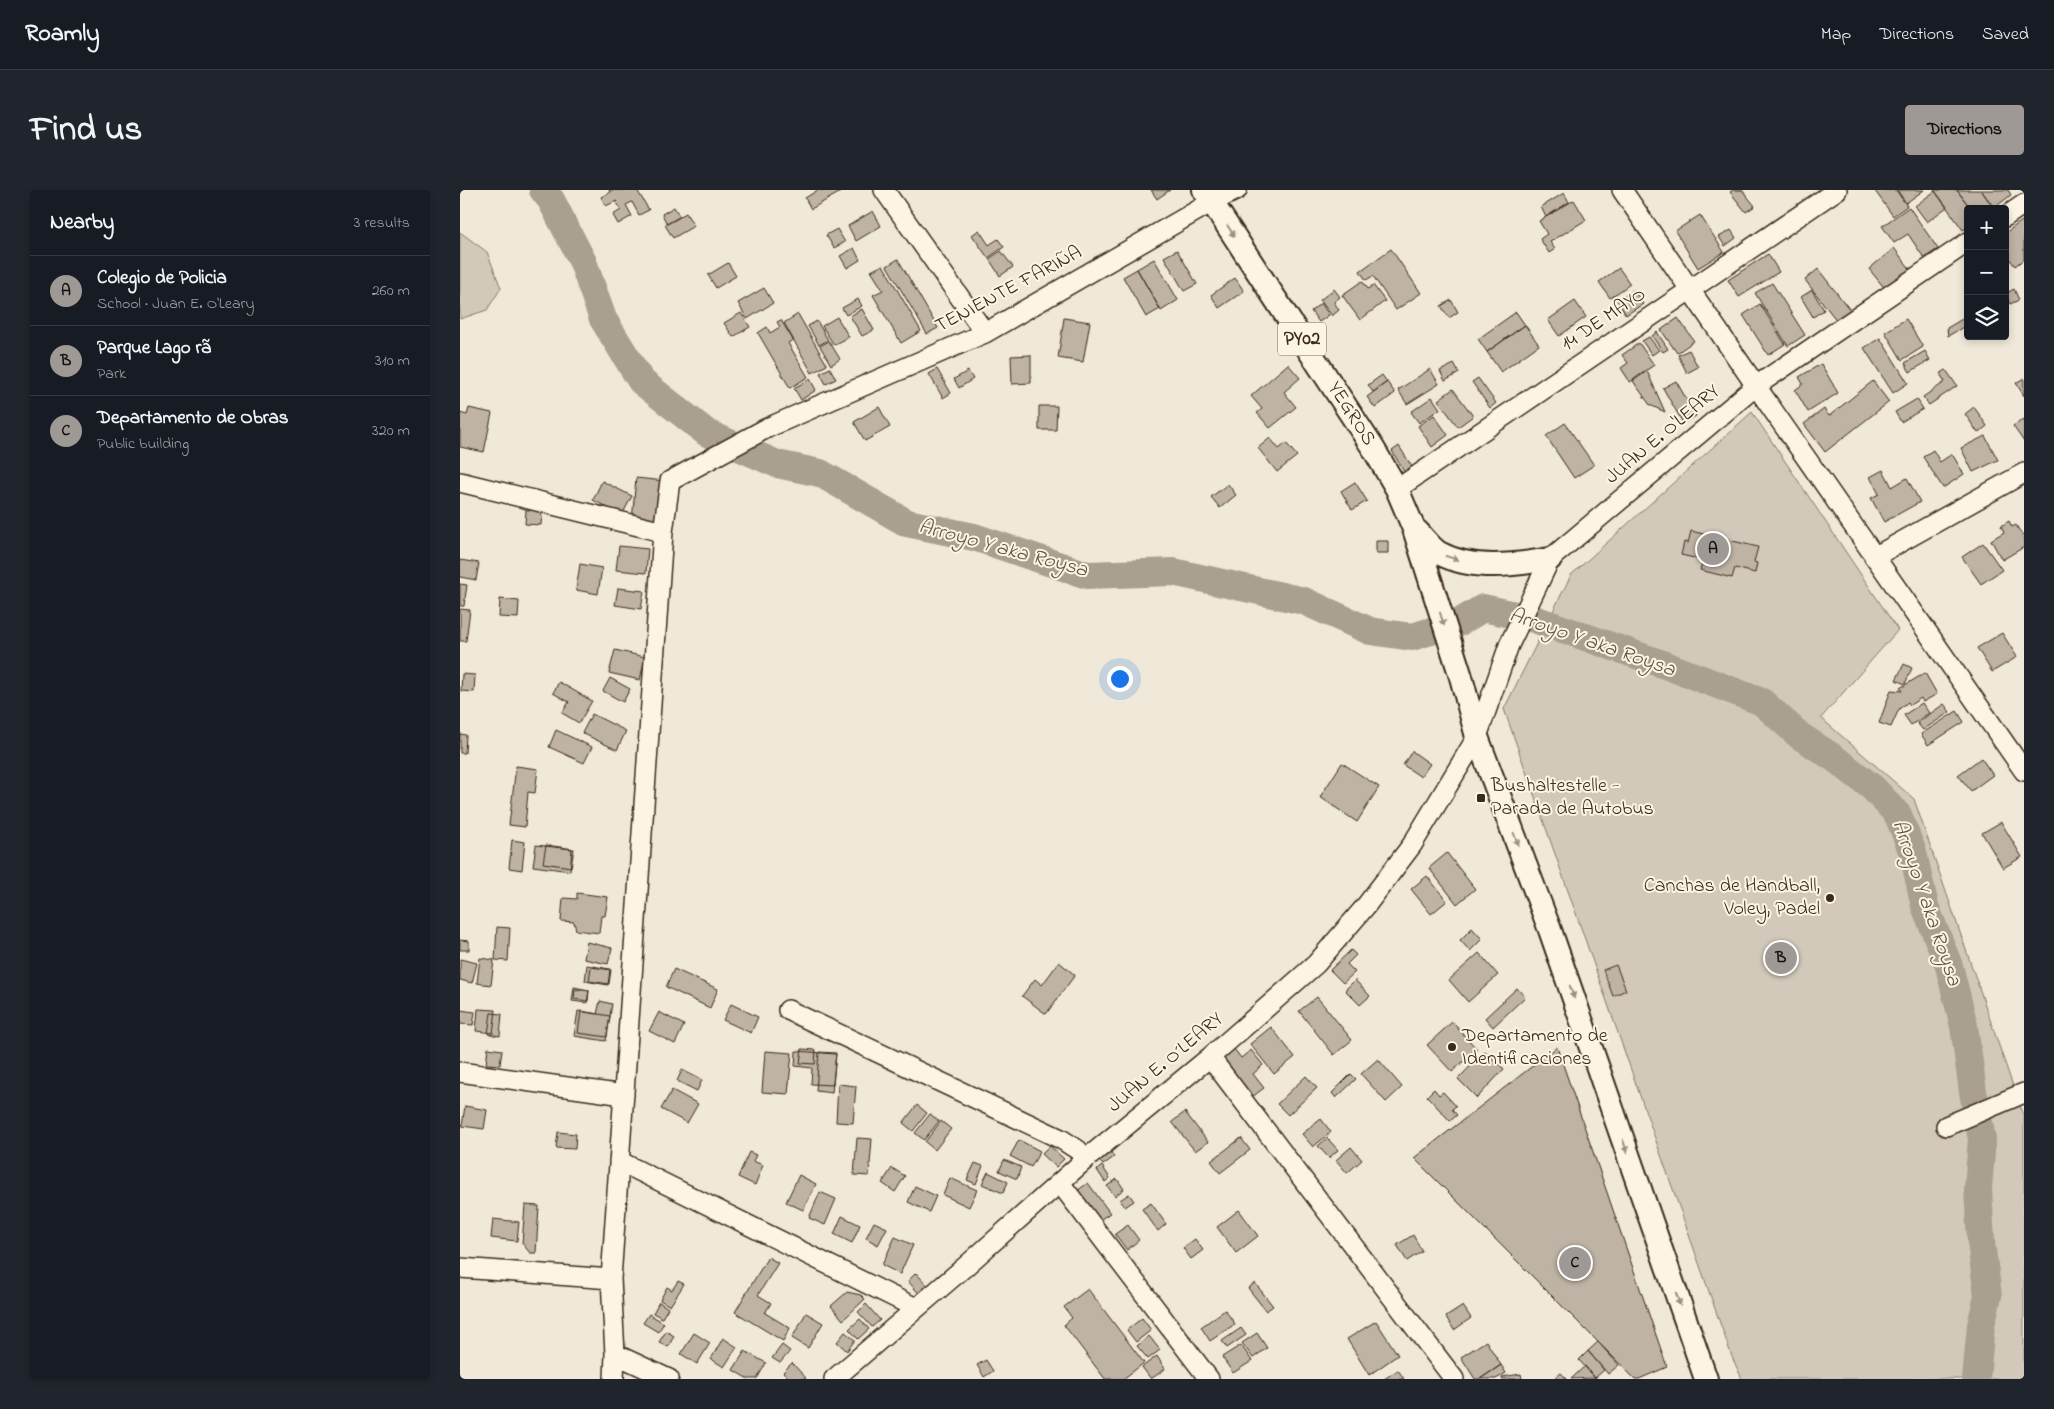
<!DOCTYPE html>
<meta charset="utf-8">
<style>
:root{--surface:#171b24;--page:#20242c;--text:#f1f3f6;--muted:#9ea1a6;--line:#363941;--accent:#9f9995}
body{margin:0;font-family:"Indie Flower",sans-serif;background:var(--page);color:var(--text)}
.controls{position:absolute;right:15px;top:15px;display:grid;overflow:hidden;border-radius:5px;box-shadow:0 2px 8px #0003}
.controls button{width:45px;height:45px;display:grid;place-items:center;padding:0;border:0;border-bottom:1px solid var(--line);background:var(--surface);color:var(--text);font:25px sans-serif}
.you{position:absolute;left:659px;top:488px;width:18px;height:18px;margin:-12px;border:4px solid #fff;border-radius:50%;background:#1a73e8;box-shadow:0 0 0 8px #1a73e833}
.badge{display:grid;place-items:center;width:32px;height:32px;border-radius:50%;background:var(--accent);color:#111;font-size:16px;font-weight:700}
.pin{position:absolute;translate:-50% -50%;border:2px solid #fff;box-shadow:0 1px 5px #0006}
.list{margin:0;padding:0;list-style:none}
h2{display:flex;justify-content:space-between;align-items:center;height:65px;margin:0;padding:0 20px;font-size:21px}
h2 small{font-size:16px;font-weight:400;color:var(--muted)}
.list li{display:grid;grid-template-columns:32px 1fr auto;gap:15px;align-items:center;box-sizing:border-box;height:70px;padding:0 20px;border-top:1px solid var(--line)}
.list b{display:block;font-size:19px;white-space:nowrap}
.list p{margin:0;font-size:16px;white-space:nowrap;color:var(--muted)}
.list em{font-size:16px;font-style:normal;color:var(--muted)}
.icon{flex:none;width:28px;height:28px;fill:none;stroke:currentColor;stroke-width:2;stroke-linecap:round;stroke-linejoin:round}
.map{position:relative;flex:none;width:1564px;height:1189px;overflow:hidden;border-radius:5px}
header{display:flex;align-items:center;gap:30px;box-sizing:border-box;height:70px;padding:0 25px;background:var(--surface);border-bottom:1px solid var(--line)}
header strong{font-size:24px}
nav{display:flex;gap:28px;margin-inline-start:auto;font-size:18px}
.intro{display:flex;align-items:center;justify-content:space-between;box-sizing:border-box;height:120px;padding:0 30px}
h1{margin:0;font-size:35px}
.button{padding:12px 22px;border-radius:5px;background:var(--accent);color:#111;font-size:18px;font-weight:700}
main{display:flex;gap:30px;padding:0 30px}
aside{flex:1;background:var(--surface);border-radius:5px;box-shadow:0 2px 8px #0003}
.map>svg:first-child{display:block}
</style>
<header>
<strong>Roamly</strong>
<nav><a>Map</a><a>Directions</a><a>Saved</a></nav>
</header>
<div class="intro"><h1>Find us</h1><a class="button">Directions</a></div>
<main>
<aside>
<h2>Nearby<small>3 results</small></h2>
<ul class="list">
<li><span class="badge">A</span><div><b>Colegio de Policia</b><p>School · Juan E. O'Leary</p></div><em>260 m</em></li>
<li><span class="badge">B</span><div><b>Parque Lago rã</b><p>Park</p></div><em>310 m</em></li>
<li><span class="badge">C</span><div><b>Departamento de Obras</b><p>Public building</p></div><em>320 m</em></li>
</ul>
</aside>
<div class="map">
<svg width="1564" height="1189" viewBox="0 0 1564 1189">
<rect width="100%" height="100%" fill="#f0e9d9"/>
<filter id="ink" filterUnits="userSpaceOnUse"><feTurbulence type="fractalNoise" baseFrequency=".02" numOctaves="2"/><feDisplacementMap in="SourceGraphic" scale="10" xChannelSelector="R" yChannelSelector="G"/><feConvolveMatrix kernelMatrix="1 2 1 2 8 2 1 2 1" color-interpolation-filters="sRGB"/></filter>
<g filter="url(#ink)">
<!-- green -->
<path fill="#d2c9ba" stroke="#867a6c" d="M0 42 27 62 41 98 27 120 0 129Z
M1292 222 1438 440 1361 528 1454 609 1564 928V1189H1282L1272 1167 1044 519 1111 385Z"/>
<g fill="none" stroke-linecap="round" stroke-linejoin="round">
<!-- river -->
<path stroke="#aaa091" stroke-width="28" d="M83 0 91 10 123 72 143 129 181 191 247 243 317 274 360 283 447 333 514 347 627 385 713 382 844 411 910 441 952 447 1000 432 1023 418 1074 429 1205 475 1302 512 1340 546 1374 568 1413 598 1438 625 1453 663 1465 716 1489 776 1504 836 1513 902 1522 949 1518 998 1521 1052 1528 1106 1521 1135 1516 1189"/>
</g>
<!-- building -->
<path fill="#beb3a4" stroke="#3b2a1e" d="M149 0H177L189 20 179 25 172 12 166 15 172 26 158 34 153 25 161 20 156 11 146 16 141 7 150 2Z
M358 0H384L351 19 345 8Z
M691 0H710L697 9Z
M1273 0H1282L1295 16 1286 22 1270 2Z
M1417 0H1436L1447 16 1433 26 1415 1Z
M1437 0H1464L1446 13Z
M1474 0H1497L1511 19H1508V37L1503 40Z
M1497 0H1521L1534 18 1511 19Z
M1521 0H1548L1551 5 1534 18Z
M1475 1 1487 17 1467 32 1455 16Z
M1104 3 1109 12 1086 27 1081 17Z
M1114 10 1126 30 1090 52 1095 59 1089 63 1080 49 1087 44 1079 31Z
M214 17 220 27 207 34 202 24Z
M1449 17 1478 59 1464 68 1448 44 1434 53 1422 36Z
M413 21 421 36 396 51 388 36Z
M226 23 234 36 213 48 205 35Z
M1240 25 1264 62 1238 78 1215 41Z
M1562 31 1564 34V69L1555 76 1545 63V43Z
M377 39 385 52 374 58 366 45Z
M519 40 529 55 538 49 544 57 528 68 512 45Z
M1271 40 1276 48 1265 56 1259 47Z
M394 58 400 70 387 78 380 66Z
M1434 58 1451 80 1426 100 1409 79Z
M931 59 961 103 936 120 913 86 906 90 900 81Z
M717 60 737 94 724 101 704 67Z
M541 61 553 77 540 86 529 69Z
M1308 64 1319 82 1279 107 1268 90Z
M438 69 478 138 467 144 427 76Z
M694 69 718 110 701 121 677 79Z
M268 73 276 86 256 98 248 85Z
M423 75 461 141 441 153 413 105 423 100 411 81Z
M1159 78 1170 94 1150 108 1139 92Z
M677 79 700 119 686 127 663 87Z
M1358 79 1390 120 1377 131 1345 90Z
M775 88 784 101 759 118 751 105Z
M902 91 908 99 913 95 925 111 900 130 882 105Z
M1312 93 1345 145 1328 156 1295 103Z
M304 98 313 113 287 129 278 113Z
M874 99 880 107 874 112 879 120 872 126 860 110Z
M1554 99 1559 110 1550 114 1545 104Z
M1174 100 1183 114 1166 125 1157 110Z
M1352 100 1364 120 1353 127 1341 107Z
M398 109 402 116 386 125 382 118Z
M991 110 998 122 989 128 981 116Z
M1115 111 1126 127 1099 146 1088 130Z
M861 113 869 125 859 132 851 121Z
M1300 114 1325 154 1308 165 1283 125Z
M402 119 414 140 402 146 390 126Z
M1056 122 1065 135 1027 162 1018 149Z
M281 123 290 137 273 147 264 133Z
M338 124 367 175 352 183 324 133Z
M377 127 389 147 374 155 362 136Z
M604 128 630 132 623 172 598 168Z
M1218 128 1234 151 1217 163 1201 140Z
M1504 128 1505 136 1488 146 1487 138Z
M1446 129 1463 157 1442 170 1425 142Z
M321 130 333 150 328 153 348 187 330 198 298 143 307 137 310 143 320 137 317 132Z
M357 131 368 150 359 155 348 136Z
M1065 135 1079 155 1041 182 1027 162Z
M1197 142 1208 159 1203 162 1192 146Z
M1189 147 1199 160 1192 165 1182 151Z
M1420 148 1448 193 1433 203 1404 158Z
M369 151 380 169 371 175 360 156Z
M1179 153 1194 175 1170 192 1161 178 1168 173 1162 165Z
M1229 160 1238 177 1227 183 1218 165Z
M1465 161 1470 170 1450 182 1445 173Z
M571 165V193L552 194 551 166Z
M828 174 840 188 824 202 836 217 810 238 797 223 802 219 791 206Z
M994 174 999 183 985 191 980 181Z
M1361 174 1378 203 1348 222 1335 200 1343 194 1339 187Z
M370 178 376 189 366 194 360 183Z
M477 179 491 203 483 208 469 184Z
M970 179 979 194 947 214 938 200Z
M1486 180 1497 196 1469 215 1463 207 1485 192 1480 184Z
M508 181 513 189 499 198 494 189Z
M1187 181 1205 222 1190 215 1173 191Z
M922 185 927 192 913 202 908 195Z
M1018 188 1036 213 1030 218 1012 192Z
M1564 188V206L1556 193Z
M350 189 356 200 341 210 334 198Z
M1216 191 1236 226 1223 233 1203 198Z
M1413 191 1429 212 1365 262 1344 234 1364 219 1369 226Z
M927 192 935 203 915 218 907 207Z
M993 199 1013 226 998 237 978 210Z
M972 207 980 219 959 233 951 222Z
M1457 209 1463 219 1441 232 1435 222Z
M579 216H597L596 240H579Z
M419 217 430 237 405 251 394 232Z
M1514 217 1527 236 1518 243 1505 224Z
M9 218 32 223 24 262 0 257V223L7 225Z
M974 225 988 245 972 257 958 236Z
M1564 229V252L1553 236Z
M1105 233 1134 275 1114 288 1086 246Z
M1525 246 1538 270 1513 282 1501 258Z
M810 248 819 259 826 253 837 266 817 282 798 258Z
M939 256 954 280 946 285 932 261Z
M1473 260 1480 272 1492 264 1504 284 1483 298 1463 267Z
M1423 280 1432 297 1447 288 1460 312 1424 332 1411 308 1419 304 1410 287Z
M176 288 205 291 200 334 172 331Z
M142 291 172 306 162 325 133 310Z
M895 292 907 311 892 320 881 301Z
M768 294 776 305 760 318 751 307Z
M66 320 82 321 81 335 65 334Z
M1549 331 1552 337 1556 335 1564 348V357L1542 370 1531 350 1544 342 1541 336Z
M1231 341 1298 357 1294 372 1297 373 1295 383 1275 378 1272 388 1240 380 1243 370 1221 365 1224 352 1228 353Z
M916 351H928V363H916Z
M1523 353 1542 380 1521 394 1502 367Z
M159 356 188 359 186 383 156 380Z
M0 370 19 373 16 390 0 387Z
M120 374 142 378 138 404 116 400Z
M0 394 7 395 4 416H0Z
M158 398 184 401 181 419 155 415Z
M40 409 59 411 58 428 39 427Z
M0 419 10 420 6 451H0Z
M1542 443 1557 467 1532 482 1517 458Z
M155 460 185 467 180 490 149 483Z
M1444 474 1452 478 1445 494 1436 490Z
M1465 483 1477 504 1463 512 1461 508 1450 515 1448 512 1439 519 1431 537 1419 533 1431 500 1442 501 1440 498Z
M2 484 15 485 14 502 1 501Z
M150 488 170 499 163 512 143 501Z
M99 492 132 511 119 533 102 523 109 512 93 503Z
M1462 513 1469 523 1451 535 1444 525Z
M1484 514 1490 522 1463 540 1457 533Z
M1497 521 1504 532 1468 555 1461 544Z
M132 524 166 541 157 560 122 543Z
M96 540 132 557 124 573 89 557Z
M0 544 6 545 5 563H0Z
M952 561 970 574 961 587 943 575Z
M1521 568 1533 585 1511 601 1498 585Z
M882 573 919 597 897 632 860 607Z
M56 576 78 579 75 603 68 602 65 637 49 635Z
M1541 632 1562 667 1543 678 1522 643Z
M52 650 65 652 62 680 49 678Z
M76 655 112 659 110 681 73 676Z
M86 655 114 659 111 677 83 673Z
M987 663 1015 699 997 714 969 678Z
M967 686 987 711 971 724 951 699Z
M117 703 148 707 145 726H141L139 743 116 740 114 732 101 731 103 708 117 709Z
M37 737 50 738 48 771 35 770Z
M1012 738 1022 749 1010 761 1000 750Z
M0 750 9 751V760H0Z
M127 752 152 758 148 774 124 769Z
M891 760 896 765 887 774 895 782 883 793 870 780Z
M1019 763 1038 785 1008 812 989 790Z
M20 768 34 770 31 795 17 793Z
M0 769 17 773 12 793 0 790Z
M599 772 615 785 586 824 562 806 575 789 582 795Z
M127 775 150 779 148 795 125 791Z
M1156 775 1166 800 1153 806 1143 780Z
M131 777 151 780 149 794 129 791Z
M214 779 258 799 250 818 206 797Z
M895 790 910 806 900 815 885 800Z
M114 797 129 800 127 813 112 811Z
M1057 798 1065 807 1033 837 1025 828Z
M115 799 129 801 128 811 114 809Z
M857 807 892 850 874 865 839 821Z
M140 811 152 814 146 851 114 846 118 821 137 824Z
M271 814 298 827 291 843 263 830Z
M18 819 36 820 33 843 16 841Z
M0 820 15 822 13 835 0 834Z
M121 821 150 826 147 847 118 843Z
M199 822 224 835 215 854 189 841Z
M31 823 42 824 40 846 28 844Z
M992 832 1017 859 992 882 967 855Z
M811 837 835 867 814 884 790 854Z
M1097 857 1207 1177 1179 1189H1175L954 968Z
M28 858 42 860 40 875 26 874Z
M342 859 356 860 355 874 340 873Z
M774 859 781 868 791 860 803 875 793 884 804 898 792 907 762 868Z
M305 861 332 863 328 904 302 902Z
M336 861 376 864 373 895 351 894 352 878 335 876Z
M1025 861 1044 879 1017 908 998 889Z
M359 862 376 863 372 903 356 901Z
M918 869 942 897 926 912 901 884Z
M222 880 242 890 237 901 217 891Z
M891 884 896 889 876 908 872 903Z
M846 886 857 898 828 925 817 914Z
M378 894 396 896 393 933 376 932Z
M974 899 979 905 983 902 996 916 992 919 997 925 990 931 967 906Z
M212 900 238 914 227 933 201 919Z
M457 915 467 923 453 941 443 933Z
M5 916 27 920 24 939 2 936Z
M725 922 748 952 735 961 712 932Z
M470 924 479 931 464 950 455 943Z
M861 929 871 942 853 957 842 944Z
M481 931 491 939 475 960 465 952Z
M98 942 116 944 115 959 96 958Z
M397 948 412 949 409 986 394 985Z
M781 948 790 960 760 983 751 971Z
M867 948 878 960 869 968 858 956Z
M559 950 580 961 571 977 550 966Z
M590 956 604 969 596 977 582 964Z
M891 957 902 970 887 983 876 970Z
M289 962 296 965 293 971 303 975 295 995 278 987Z
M651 962 654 967 643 975 639 971Z
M544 970 561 977 557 989 539 981Z
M515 973 523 976 516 994 507 990Z
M642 976 650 988 645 992 637 980Z
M432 978 445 986 435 1002 422 993Z
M528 982 548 992 543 1003 522 994Z
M339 985 356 994 343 1020 326 1012Z
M490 988 517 1000 509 1017 483 1005Z
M657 989 664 999 655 1006 647 996Z
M628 993 650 1023 635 1033 614 1003Z
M455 996 476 1006 469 1022 448 1012Z
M360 1002 376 1009 365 1035 349 1028Z
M669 1004 674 1011 665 1017 660 1010Z
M691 1013 706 1034 698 1041 682 1019Z
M65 1015 79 1016 76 1063H70L62 1053Z
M779 1020 798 1046 776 1063 757 1037Z
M382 1026 400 1035 392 1053 374 1044Z
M33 1029 59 1032 57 1051 31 1048Z
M414 1032 427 1038 418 1055 406 1048Z
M668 1035 679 1050 667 1060 655 1044Z
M953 1045 962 1061 947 1071 937 1055Z
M435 1047 453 1055 440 1084 422 1075Z
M735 1049 743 1060 731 1069 723 1058Z
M308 1067 318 1073 298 1105 311 1113 305 1123 330 1138 323 1151 275 1122Z
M456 1083 470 1098 461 1106 448 1091Z
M218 1091 224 1094 210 1116 200 1110 207 1097 212 1100Z
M795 1093 813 1116 806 1121 788 1098Z
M628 1099 684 1173 663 1189H645L604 1135 612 1128 604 1117Z
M387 1102 401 1105 405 1109 383 1130 371 1116Z
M199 1112 208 1118 202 1128 193 1123Z
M406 1114 420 1130 412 1137 398 1122Z
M1003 1116 1011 1128 994 1140 986 1127Z
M765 1120 775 1134 750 1151 741 1137Z
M346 1123 363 1133 348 1158 332 1148Z
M189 1124 204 1133 198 1142 183 1133Z
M682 1128 691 1140 676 1152 667 1140Z
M400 1129 409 1139 398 1149 389 1139Z
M916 1131 938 1165 909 1185 887 1149Z
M781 1138 786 1145 767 1158 762 1151Z
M206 1141 214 1146 208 1157 199 1152Z
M385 1142 395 1150 387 1161 377 1152Z
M234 1143 250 1153 237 1174 221 1164Z
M797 1143 807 1158 793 1168 782 1153Z
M689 1146 700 1160 688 1169 677 1156Z
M263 1148 277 1157 264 1177 251 1169Z
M1026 1151 1041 1175 1020 1189H1015L1001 1167Z
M1138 1152 1159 1175 1148 1184 1128 1161Z
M322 1155 330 1161 320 1173 312 1168Z
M781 1155 792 1171 773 1183 762 1167Z
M285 1161 306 1173 297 1189H288L273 1180Z
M1128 1161 1144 1180 1135 1188 1119 1170Z
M697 1166 705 1179 691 1189 682 1177Z
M526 1170 533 1181 524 1187 517 1175Z
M332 1173 346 1188 344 1189H330L323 1182Z
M1041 1175 1046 1183 1036 1189H1020Z
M1125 1176 1135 1188 1111 1189Z
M938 1180 944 1189H924Z
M1101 1183 1107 1189H1094Z
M1061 1184 1062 1189H1042V1187Z"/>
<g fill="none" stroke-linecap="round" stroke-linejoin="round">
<defs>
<path id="minor" d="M424 0 525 143
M1162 0 1296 196 1564 581
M1545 27 1564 14
M0 292 203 342
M937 299 1377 0
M1414 367 1564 283
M328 820 601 949 618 960 626 969
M750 867 994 1189
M0 882 164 905
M1486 936 1564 903
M159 971 456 1118
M600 993 749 1189
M0 1078 151 1089
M155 1164 209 1189
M154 1189 155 1164 151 1089 203 342 210 291 307 238 525 143 752 12 777 0
M374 1189 507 1075 626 969 750 867 856 774 905 717 952 655 1017 547 1049 455 1090 369 1296 196 1508 52"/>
<path id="major" d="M744 0 913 258 937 299 954 339 1001 487 1017 547 1090 740 1246 1189
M957 341C964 348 971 358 979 363 1012 381 1055 375 1090 369"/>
</defs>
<!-- minor casing -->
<use href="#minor" stroke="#3b2a1e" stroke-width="22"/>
<!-- major casing -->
<use href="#major" stroke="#3b2a1e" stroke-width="26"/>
<!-- minor -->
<use href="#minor" stroke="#fcf5e5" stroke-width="19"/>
<!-- major -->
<use href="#major" stroke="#fcf5e5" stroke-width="22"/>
</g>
<!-- one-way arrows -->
<defs><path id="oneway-solid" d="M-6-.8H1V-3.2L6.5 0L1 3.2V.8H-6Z" transform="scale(1.25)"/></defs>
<g fill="#9c9082">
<use href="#oneway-solid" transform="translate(771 41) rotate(57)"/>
<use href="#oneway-solid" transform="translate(992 368) rotate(17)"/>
<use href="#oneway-solid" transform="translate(982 429) rotate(72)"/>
<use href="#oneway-solid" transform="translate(1056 649) rotate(69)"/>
<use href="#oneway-solid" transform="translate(1112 802) rotate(71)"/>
<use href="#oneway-solid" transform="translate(1165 956) rotate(71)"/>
<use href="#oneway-solid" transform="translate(1218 1109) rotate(71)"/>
</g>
</g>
<!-- markers -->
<g fill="#3b2a1e" stroke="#fcf5e5" stroke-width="2">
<rect x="1016" y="603" width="10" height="10" rx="2.5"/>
<circle cx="1370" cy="708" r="5"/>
<circle cx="992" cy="857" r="5"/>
</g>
<g text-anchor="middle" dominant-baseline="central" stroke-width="4" stroke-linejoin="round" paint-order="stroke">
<!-- shield labels -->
<rect fill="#fcf5e5" stroke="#75675a" stroke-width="1" x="818" y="132.5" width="48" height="33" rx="4"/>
<g font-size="19" font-weight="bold" fill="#3b2a1e">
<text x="842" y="149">PY02</text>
</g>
<!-- street labels -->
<g font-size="20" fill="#3b2a1e" stroke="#fcf5e5">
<text transform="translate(549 100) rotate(-28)">TENIENTE FARIÑA</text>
<text transform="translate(1144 130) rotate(-34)">14 DE MAYO</text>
<text transform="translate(891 224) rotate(57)">YEGROS</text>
<text transform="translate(1203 245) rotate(-40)">JUAN E. O'LEARY</text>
<text transform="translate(706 873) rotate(-40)">JUAN E. O´LEARY</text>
</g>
<!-- poi labels -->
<g font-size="20" fill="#3b2a1e" stroke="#fcf5e5" text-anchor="start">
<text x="1031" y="596">Bushaltestelle -<tspan x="1031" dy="23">Parada de Autobus</tspan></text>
<text x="1360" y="696" text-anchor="end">Canchas de Handball,<tspan x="1360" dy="23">Voley, Padel</tspan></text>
<text x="1002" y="846">Departamento de<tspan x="1002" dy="23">Identificaciones</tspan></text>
</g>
<!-- water labels -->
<g font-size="21" font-style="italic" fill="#625346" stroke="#fcf5e5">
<text transform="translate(543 359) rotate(15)">Arroyo Y aka Roysa</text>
<text transform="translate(1132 453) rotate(19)">Arroyo Y aka Roysa</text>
<text transform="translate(1466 713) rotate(71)">Arroyo Y aka Roysa</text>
</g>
</g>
</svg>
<div class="controls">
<button>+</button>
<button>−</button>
<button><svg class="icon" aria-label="layers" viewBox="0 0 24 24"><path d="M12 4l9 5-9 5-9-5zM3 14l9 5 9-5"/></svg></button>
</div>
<div class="you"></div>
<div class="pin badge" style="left:1253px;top:359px">A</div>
<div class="pin badge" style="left:1321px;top:768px">B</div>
<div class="pin badge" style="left:1115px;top:1073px">C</div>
</div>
</main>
